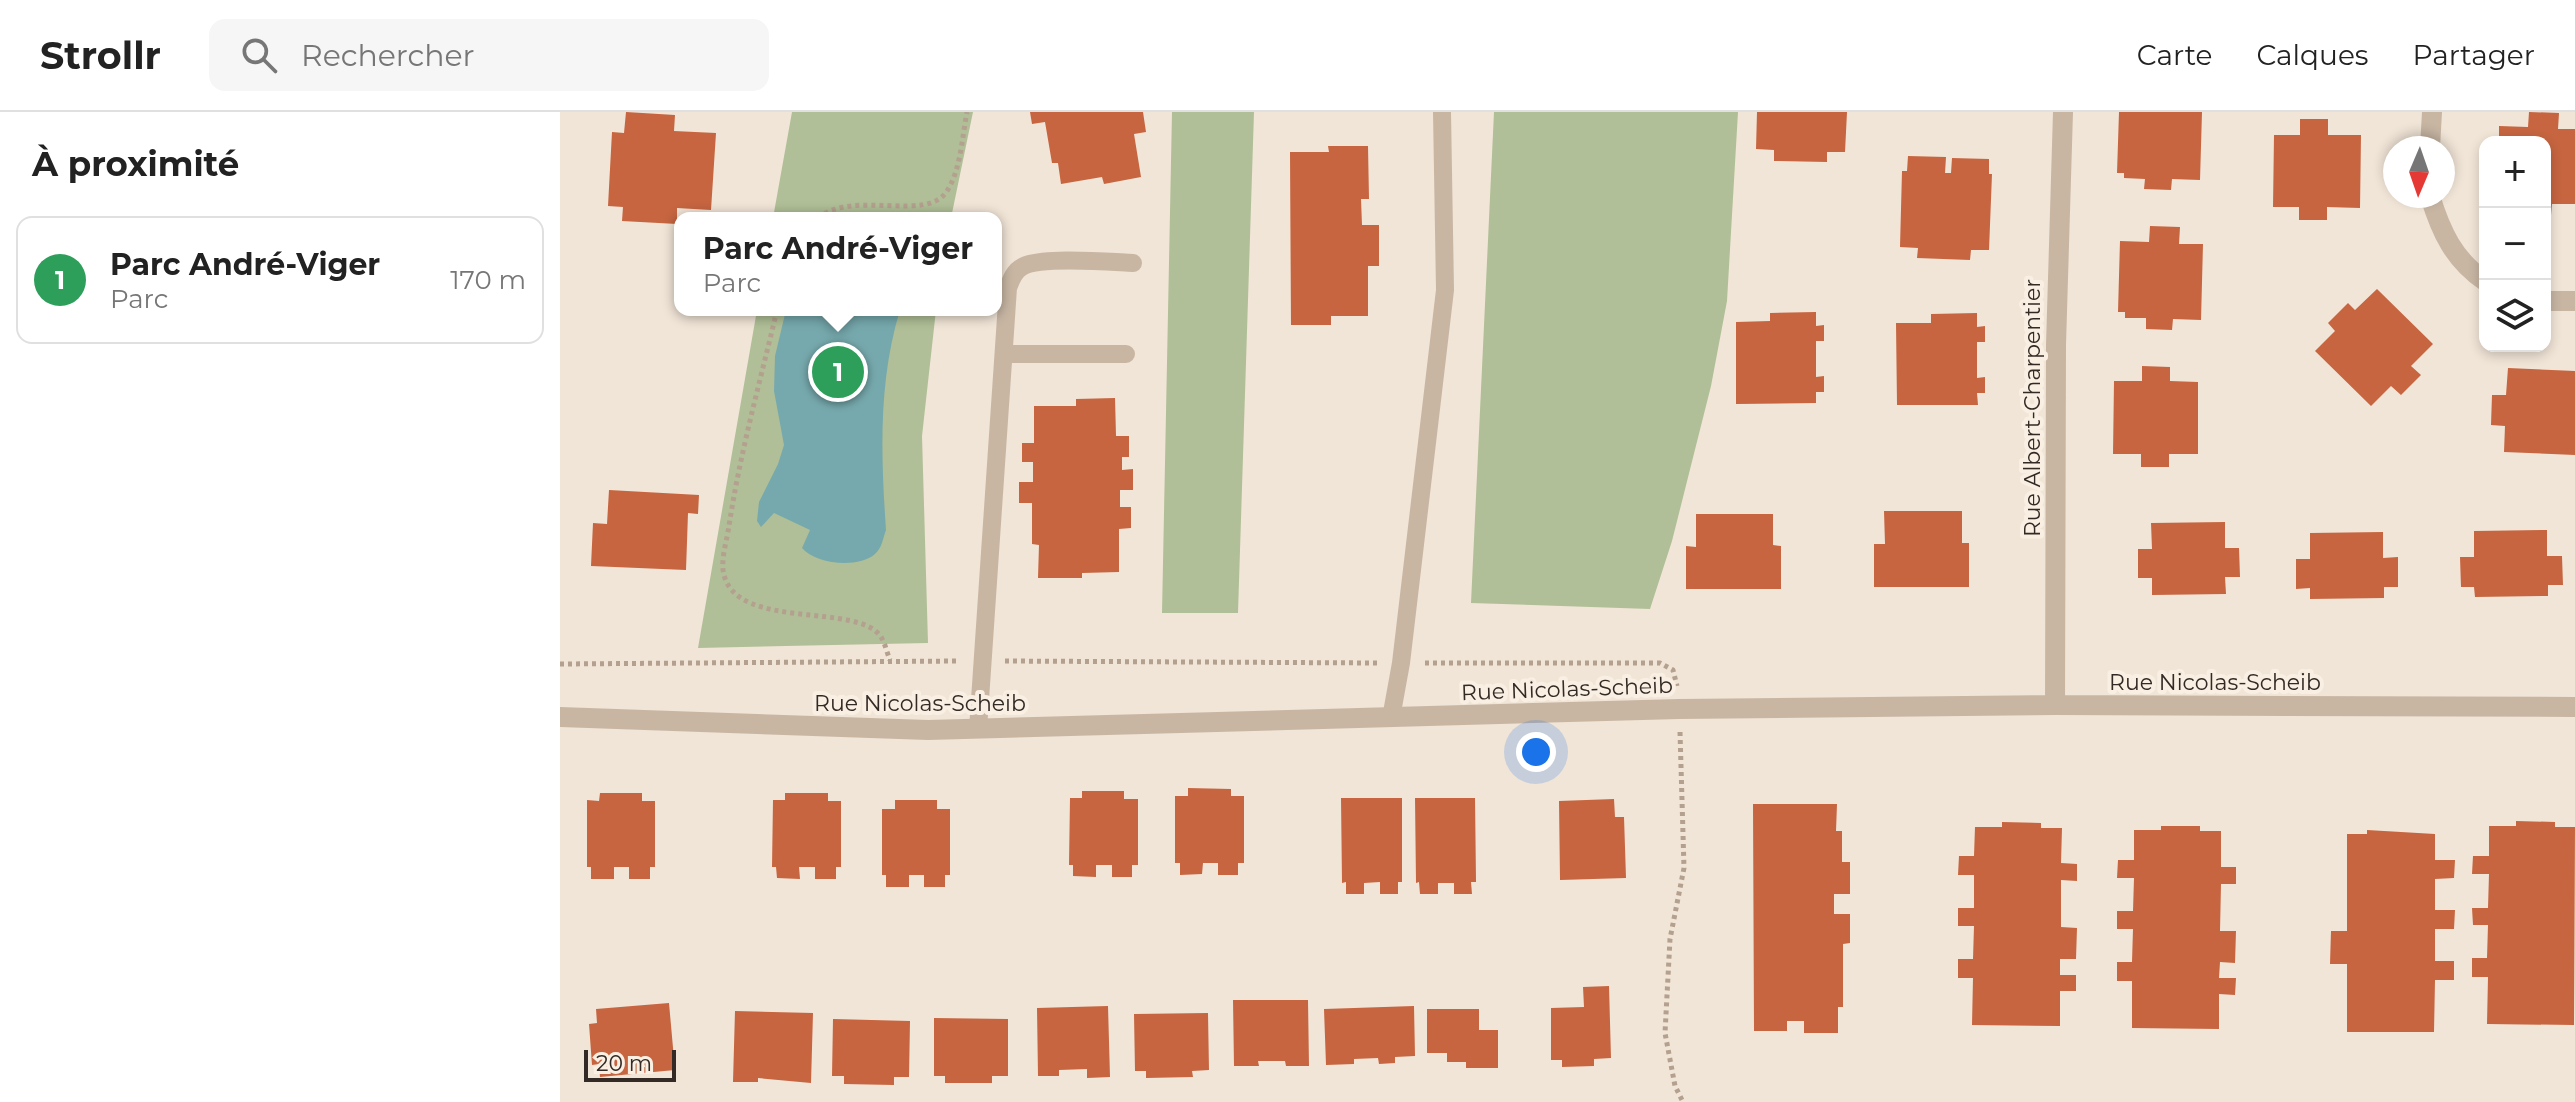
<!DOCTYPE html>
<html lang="fr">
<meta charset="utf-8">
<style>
:root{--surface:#fff;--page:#f6f6f6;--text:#222;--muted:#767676;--line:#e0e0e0;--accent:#0f766e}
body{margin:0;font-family:Montserrat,sans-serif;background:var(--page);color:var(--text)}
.controls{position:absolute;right:24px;top:24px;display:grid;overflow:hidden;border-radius:16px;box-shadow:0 4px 12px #0003}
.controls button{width:72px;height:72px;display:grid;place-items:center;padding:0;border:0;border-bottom:2px solid var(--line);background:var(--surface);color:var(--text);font:40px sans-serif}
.compass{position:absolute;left:1823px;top:24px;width:72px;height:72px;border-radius:50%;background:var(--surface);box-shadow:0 4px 12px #0003;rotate:182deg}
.scale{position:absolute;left:24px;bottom:20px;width:92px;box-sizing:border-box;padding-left:8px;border:4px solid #332a25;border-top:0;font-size:22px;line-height:28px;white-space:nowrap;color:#332a25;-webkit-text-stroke:6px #f9efe3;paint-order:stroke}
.you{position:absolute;left:976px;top:640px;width:28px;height:28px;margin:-20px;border:6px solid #fff;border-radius:50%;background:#1a73e8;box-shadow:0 0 0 12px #1a73e833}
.badge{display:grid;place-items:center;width:52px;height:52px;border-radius:50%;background:var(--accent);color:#fff;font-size:26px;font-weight:700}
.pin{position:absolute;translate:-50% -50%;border:4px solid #fff;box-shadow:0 2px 8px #0006}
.popup{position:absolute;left:114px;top:100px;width:328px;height:104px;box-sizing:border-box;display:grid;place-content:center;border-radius:16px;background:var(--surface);filter:drop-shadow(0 2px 6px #0005);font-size:26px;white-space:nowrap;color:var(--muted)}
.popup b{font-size:30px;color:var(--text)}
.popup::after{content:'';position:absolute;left:50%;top:100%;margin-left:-16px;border:16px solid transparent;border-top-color:var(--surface)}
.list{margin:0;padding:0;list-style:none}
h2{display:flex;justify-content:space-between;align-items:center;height:104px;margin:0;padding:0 32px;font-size:34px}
h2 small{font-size:26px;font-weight:400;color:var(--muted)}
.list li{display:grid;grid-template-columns:52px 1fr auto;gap:24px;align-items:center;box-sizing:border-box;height:128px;margin:0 16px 16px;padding:0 16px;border:2px solid var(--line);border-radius:16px}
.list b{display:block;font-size:30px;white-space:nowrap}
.list p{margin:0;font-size:26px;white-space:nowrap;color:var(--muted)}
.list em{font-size:26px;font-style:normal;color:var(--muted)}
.icon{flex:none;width:44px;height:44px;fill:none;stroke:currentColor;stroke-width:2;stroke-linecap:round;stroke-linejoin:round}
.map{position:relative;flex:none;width:2015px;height:990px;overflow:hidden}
header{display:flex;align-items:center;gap:48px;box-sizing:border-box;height:112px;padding:0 40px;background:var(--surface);border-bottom:2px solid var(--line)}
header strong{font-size:38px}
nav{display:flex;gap:44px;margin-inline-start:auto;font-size:28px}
.search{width:560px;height:72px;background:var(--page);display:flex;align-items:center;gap:20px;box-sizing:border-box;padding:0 28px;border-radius:16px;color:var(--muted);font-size:30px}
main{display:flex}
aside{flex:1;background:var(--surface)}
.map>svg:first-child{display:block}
</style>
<header>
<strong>Strollr</strong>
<div class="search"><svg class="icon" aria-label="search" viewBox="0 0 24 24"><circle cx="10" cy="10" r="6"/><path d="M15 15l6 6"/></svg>Rechercher</div>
<nav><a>Carte</a><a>Calques</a><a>Partager</a></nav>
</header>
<main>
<aside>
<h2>À proximité<small></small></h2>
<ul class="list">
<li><span class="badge" style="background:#2e9e5b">1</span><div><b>Parc André-Viger</b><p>Parc</p></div><em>170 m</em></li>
</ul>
</aside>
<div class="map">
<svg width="2015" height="990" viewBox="0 0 2015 990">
<rect width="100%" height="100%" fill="#f1e5d7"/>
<!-- green -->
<path fill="#b0bf97" d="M232 0H413L391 106H213Z
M612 0H694L678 501H602Z
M934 0H1178L1167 189 1151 274 1112 429 1090 497 911 491Z
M197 198H376L362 324 368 531 138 536Z"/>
<!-- water -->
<path fill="#76a9ad" d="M226 198H340C318 270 321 344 326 418 323 426 322 436 315 442 298 457 255 452 242 436L250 418 214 401 201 415 197 409 199 390 218 352 224 333 214 279 215 244Z"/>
<!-- building -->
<path fill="#c66540" d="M66 0 115 3 114 19 156 21 151 98 117 96V112L62 109 63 95 48 94 52 20 64 21Z
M470 0H583L586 20 574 22 581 65 544 72 542 65 501 72 498 51H492L485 10 472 12Z
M1197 0H1287L1285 40H1267V50L1214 49V38L1196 37Z
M1559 0H1642L1640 68 1612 67 1611 78 1584 77 1585 67 1564 66V61H1557Z
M1969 0 1999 1 1998 17H2015V92H1992L1991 103H1985V30H1939V14L1968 15Z
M1740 7H1768V23H1801L1800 96 1767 95V108H1739V95H1713L1714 23H1740Z
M768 34H808L809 87H801L802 113H819V154H808V204H771V213H731L730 40H769Z
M1348 44 1386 45 1385 61H1391L1392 46 1429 47V62H1432L1429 138H1411L1410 148 1357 146 1358 136 1340 135 1342 59H1347Z
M1590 114 1620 115 1619 132H1643L1641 208 1613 207 1612 218 1586 217V206H1565V200H1558L1560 129 1589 130Z
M1817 177 1873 232 1851 254 1861 263 1841 283 1831 274 1811 294 1755 239 1775 219 1768 211 1788 191 1795 198Z
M1256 200V214L1264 213V229H1256V265L1264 264V280H1256V291L1176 292V210L1210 209V201Z
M1417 201V215L1425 214V230H1417V266L1425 265V281H1417L1418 293H1337L1336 211H1371V202Z
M1582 254 1610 255V269L1638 270V342H1609V355H1581V342H1553L1554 269H1582Z
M1948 256 2015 259V343L1944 340 1945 314 1931 313 1932 283H1946Z
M555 286 556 324H569V345H562V358L573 357V378H560V395H571V416L559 417V460L522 461V466H478L479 433 472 432V391H459V370H473V350H462V331H474V294H516V287Z
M49 378 139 383 138 402 128 401 126 458 31 454 33 411 47 412Z
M1324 399H1402V431H1409V475H1314V432H1325Z
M1136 402H1213V433L1221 434V477H1126V434L1136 435Z
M1665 410V436H1679L1680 465H1665L1666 482 1592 483V466H1578V437H1592L1591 411Z
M1987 418V444H2002L2003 473H1988V484L1915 485 1914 475H1901L1900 445H1914V419Z
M1823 420V446L1838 445V475H1824V486L1750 487V476L1736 477V447H1750V421Z
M628 676 671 677V684H684V751H678V763H658V751H643L642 762 620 763V751H615V684H628Z
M522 679H564V687H578V753H572V765H552V753H536V765L513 764V753H509L510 686H522Z
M40 681H82V689H95V755H90V767H69V755H54V767H31V755H27V688L39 689Z
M225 681H268V689H281V755H276V767H255V755H239L240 767 217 766 216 755H212L213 688H225Z
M781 686H842V770H838V782H820V770L804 771V782H786V770L782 771Z
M855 686H915L916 770H911L912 782H894V771H878V782H860L859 770 856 771Z
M1054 687 1055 705H1064L1066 766 1000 768 999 689Z
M335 688H377V697H390V763H385V775H364V763H349V775H326V763H322V697H335Z
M1193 692H1277L1276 719H1282V750H1290V782H1274V802H1290V831L1283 832V895H1278V921H1244V909H1227V919H1194Z
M1956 709 1995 710V715H2015L2014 913 1927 912 1928 865H1912V846H1927L1928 813H1913L1912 796H1928L1929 762H1912L1913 744H1929V714H1956Z
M1442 710 1481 711V716H1502L1501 751 1517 752V769L1501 768V815L1517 816 1516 847H1500V863H1516V879H1500V914L1412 913 1413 866H1398V847H1413L1414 814H1398V796H1414V763H1398L1399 744H1414L1415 715H1442Z
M1601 714H1640V719H1661V755H1676V772H1661L1660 819H1676L1675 851 1660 850 1659 866H1676L1675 883 1659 882V917L1572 916V869H1557V850H1572L1573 817H1557V799H1573L1574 766H1557L1558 748H1574V718H1601Z
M1807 718 1875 722V748H1895L1894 766 1875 767V798H1895L1894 817H1875V849H1894V868H1875L1874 920H1787V852H1770L1771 819H1787V722H1807Z
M1049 874 1051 946 1034 947V954L1002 955V948H991V896L1024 895 1023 875Z
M673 888H748L749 954H726L725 949H698L699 954H674Z
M109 891 115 958 40 965 39 952 32 953 29 912 37 911 36 897Z
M548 894 550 965 527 966V957L499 958V964H478L477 896Z
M854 894 855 944 835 945V951L819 952 818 946 794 947V952L766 953 764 897Z
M867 897H919V918H938V956H906V950H887V941H867Z
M175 899 253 901 251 971 198 966V970H173Z
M648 901 649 958 632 959 633 965 586 966V959H575L574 902Z
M374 906 448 907V964H432V971H385V964H374Z
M273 907 350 909 349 965H334V973L284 972V964H272Z"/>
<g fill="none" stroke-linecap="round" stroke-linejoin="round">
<!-- path -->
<path stroke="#b4a08e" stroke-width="5" stroke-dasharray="4 4" stroke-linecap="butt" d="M258 106C293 77 367 111 387 79 401 57 402 25 407 0
M217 198C200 270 180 341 169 414 167 428 160 449 164 463 178 519 299 490 321 525 325 531 327 541 330 548
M445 549 819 551
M865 551H1100L1113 558 1117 574
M0 552 399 549
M1120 620 1124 756 1110 827 1105 921 1115 974 1123 990"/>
<!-- service -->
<path stroke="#c8b6a3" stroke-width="18" d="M444 242H566
M831 606 841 551 885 178 882 0
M418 617 448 176C451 168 454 159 462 155 479 144 550 150 573 151"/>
<!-- minor -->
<path stroke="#c8b6a3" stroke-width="20" d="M1870 36 1872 0
M1870 84C1881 120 1894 148 1925 169
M1985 189H2015
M1495 593 1496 233 1503 0
M0 605 368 618 1119 597 1495 593 2015 595"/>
</g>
<g text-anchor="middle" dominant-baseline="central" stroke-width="8" stroke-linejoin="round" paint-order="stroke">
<!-- street labels -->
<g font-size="22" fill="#332a25" stroke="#f9efe3">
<text transform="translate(1472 296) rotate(-90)">Rue Albert-Charpentier</text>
<text x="1655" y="570">Rue Nicolas-Scheib</text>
<text transform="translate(1007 577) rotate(-2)">Rue Nicolas-Scheib</text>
<text x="360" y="591">Rue Nicolas-Scheib</text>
</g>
</g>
</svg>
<div class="controls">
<button>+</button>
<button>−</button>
<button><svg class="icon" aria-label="layers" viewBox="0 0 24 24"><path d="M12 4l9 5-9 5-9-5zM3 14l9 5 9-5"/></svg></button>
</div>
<svg class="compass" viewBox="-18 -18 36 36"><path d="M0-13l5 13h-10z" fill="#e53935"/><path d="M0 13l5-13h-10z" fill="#767676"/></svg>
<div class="scale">20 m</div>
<div class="you"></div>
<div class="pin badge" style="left:278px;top:260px;background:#2e9e5b">1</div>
<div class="popup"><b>Parc André-Viger</b>Parc</div>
</div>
</main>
